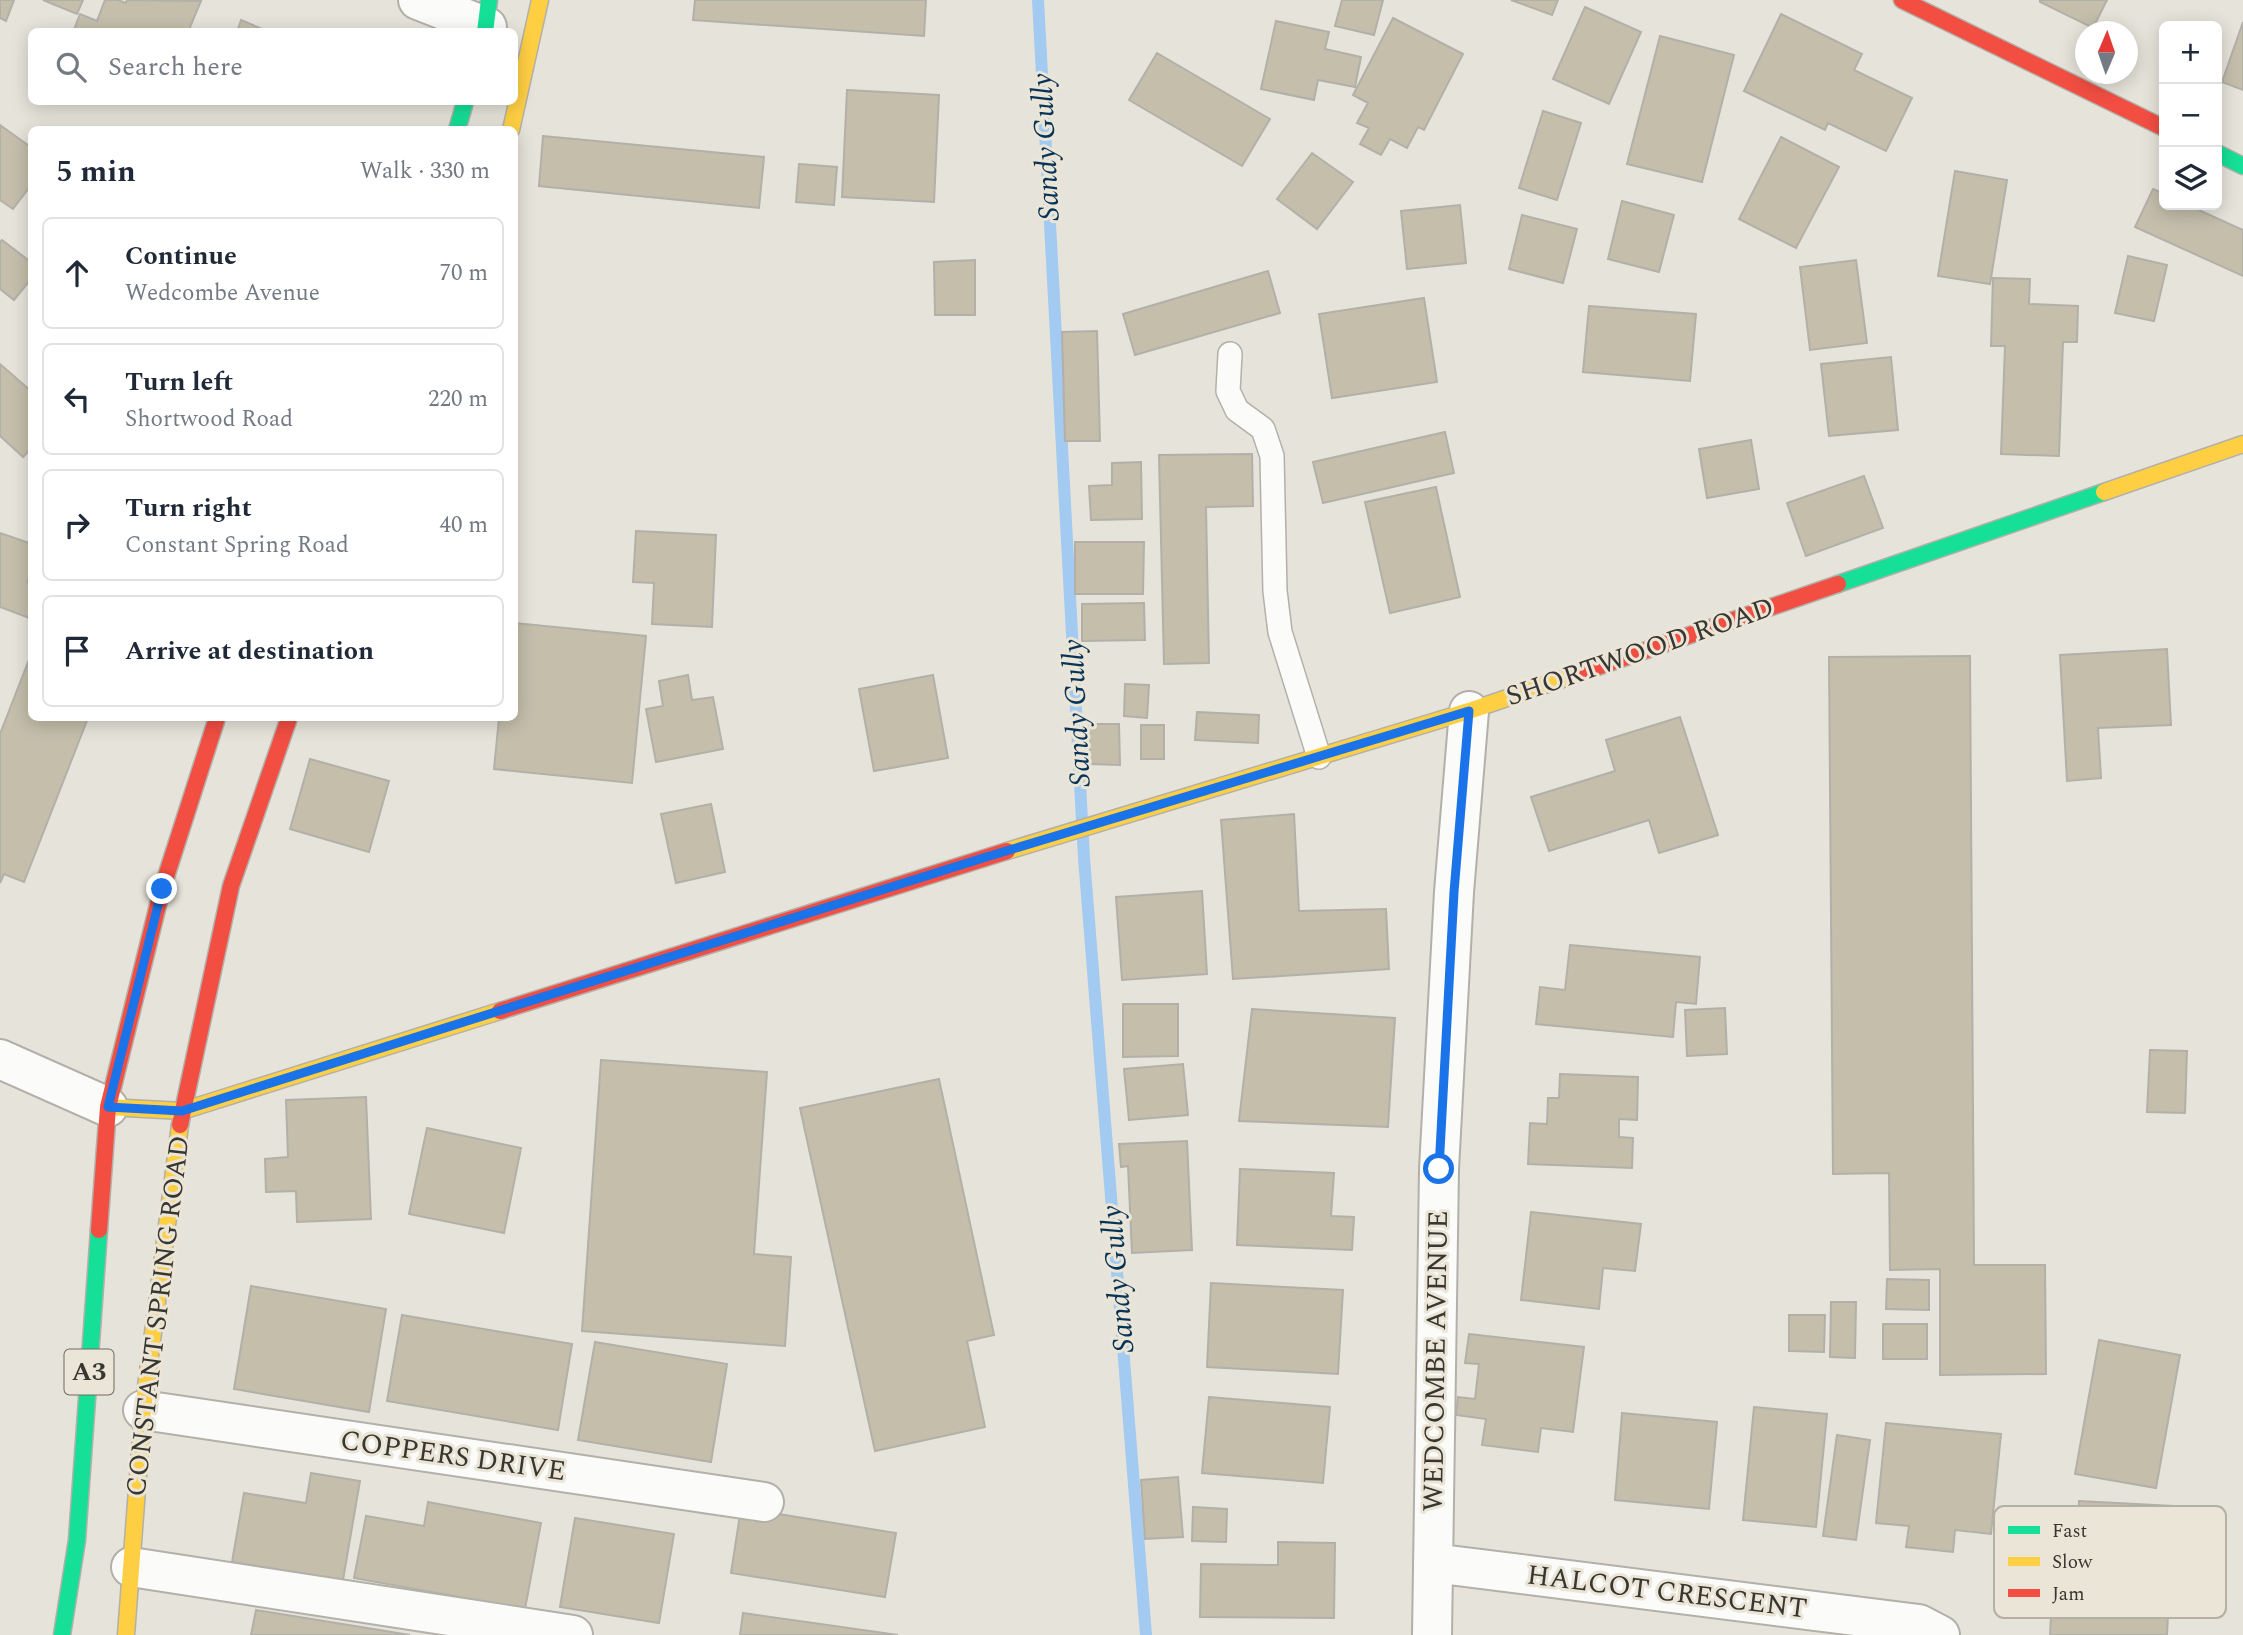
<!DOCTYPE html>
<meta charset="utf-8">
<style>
:root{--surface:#fff;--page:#f6f6f7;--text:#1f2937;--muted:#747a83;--line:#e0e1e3}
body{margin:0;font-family:Spectral,serif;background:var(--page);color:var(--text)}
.controls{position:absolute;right:21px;top:21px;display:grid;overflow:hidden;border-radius:10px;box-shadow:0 4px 18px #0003}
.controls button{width:63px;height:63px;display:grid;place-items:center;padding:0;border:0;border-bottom:2px solid var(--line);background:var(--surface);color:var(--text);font:35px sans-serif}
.compass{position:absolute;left:2075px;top:21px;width:63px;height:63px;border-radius:50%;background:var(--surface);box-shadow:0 4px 18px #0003;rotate:2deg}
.stop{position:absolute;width:21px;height:21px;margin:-16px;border:5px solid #1a73e8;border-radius:50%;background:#fff}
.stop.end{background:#1a73e8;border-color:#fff;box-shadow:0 2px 7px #0008}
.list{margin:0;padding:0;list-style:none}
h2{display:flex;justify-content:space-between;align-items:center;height:91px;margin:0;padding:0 28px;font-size:30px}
h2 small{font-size:23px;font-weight:400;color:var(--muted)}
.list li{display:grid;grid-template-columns:46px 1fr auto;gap:21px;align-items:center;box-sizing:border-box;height:112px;margin:0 14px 14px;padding:0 14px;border:2px solid var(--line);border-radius:10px}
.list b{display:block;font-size:26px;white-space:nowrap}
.list p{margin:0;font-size:23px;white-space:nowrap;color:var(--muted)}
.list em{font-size:23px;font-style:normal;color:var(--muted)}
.icon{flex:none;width:38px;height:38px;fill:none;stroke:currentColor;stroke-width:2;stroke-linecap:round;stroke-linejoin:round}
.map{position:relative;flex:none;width:2243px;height:1635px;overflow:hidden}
.search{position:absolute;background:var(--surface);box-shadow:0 4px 18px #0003;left:28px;top:28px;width:490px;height:77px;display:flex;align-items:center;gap:18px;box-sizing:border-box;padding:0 24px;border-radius:10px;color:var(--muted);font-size:26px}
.panel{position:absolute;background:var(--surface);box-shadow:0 4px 18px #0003;left:28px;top:126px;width:490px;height:595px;border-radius:10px}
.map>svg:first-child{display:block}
</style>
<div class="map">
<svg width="2243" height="1635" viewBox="0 0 2243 1635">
<rect width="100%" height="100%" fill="#e6e3da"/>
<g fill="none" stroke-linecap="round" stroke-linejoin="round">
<!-- stream -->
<path stroke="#a3caf1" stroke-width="12" d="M1038 0 1084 858 1146 1635"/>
</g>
<!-- building -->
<path fill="#c4beab" stroke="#b2b0a9" stroke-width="2" d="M0 0H14L6 21 0 18Z
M43 0H83L77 14Z
M105 0H118L126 3 127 0 201 1 188 32H73L80 14 97 21Z
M695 0H926L924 36 693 20Z
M1342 0H1383L1374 35 1335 26Z
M1511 0H1558L1552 15Z
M2040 0H2107L2093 28 2040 2Z
M1585 7 1641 32 1609 104 1553 79Z
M1781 14 1862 54 1854 70 1912 98 1886 151 1828 123 1825 130 1744 91Z
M1393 18 1463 54 1424 130 1418 127 1407 148 1390 139 1381 155 1360 144 1369 128 1357 123 1368 103 1353 95Z
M241 20 269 32H237Z
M1276 21 1329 32 1325 49 1361 57 1355 87 1318 80 1314 100 1261 89Z
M2243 22V90L2222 82Z
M1660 36 1734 55 1702 182 1627 164Z
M1157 53 1270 119 1242 166 1129 100Z
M847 90 939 95 934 202 842 197Z
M1543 111 1581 123 1557 200 1519 188Z
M0 125 32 148V184L13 209 0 200Z
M543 136 764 157 759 208 539 186Z
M1781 137 1839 167 1796 248 1739 219Z
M1312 153 1353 182 1317 229 1277 199Z
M799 164 837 167 834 205 796 202Z
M1955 171 2007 180 1990 284 1938 276Z
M2153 189 2164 194V205H2188L2243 230V276L2135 227Z
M1622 201 1674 215 1659 272 1608 259Z
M1460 205 1466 263 1407 269 1401 211Z
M1522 215 1577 229 1563 283 1509 269Z
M2 240 32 263V278L14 300 0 289V242Z
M2128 256 2167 265 2154 321 2115 313Z
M975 260V315H935L934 262Z
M1856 260 1867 343 1810 350 1800 267Z
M1268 271 1280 313 1135 355 1123 314Z
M1993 278 2030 279 2029 304 2078 306 2077 342H2063L2059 456 2001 454 2005 346H1991Z
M1424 298 1437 382 1332 398 1319 314Z
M1589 306 1696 314 1690 381 1583 372Z
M1097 331 1100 441H1065L1062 332Z
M1891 357 1898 430 1829 436 1821 364Z
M0 364 32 392V448L23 457 0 436Z
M1445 432 1454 473 1323 503 1313 462Z
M1751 440 1759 489 1707 498 1699 449Z
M1252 454 1253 506 1206 507 1209 663 1164 664 1159 455Z
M1141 462 1142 519 1091 520 1089 486 1112 485V463Z
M1864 476 1883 528 1806 556 1787 503Z
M1436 487 1460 597 1390 613 1365 502Z
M636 531 716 535 712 627 652 624 654 583 633 582Z
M0 533 32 544V571L27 582 32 584V619L0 607Z
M1075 542H1144L1143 594H1075Z
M1144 603 1145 640 1082 641V604Z
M514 623 646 636 632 783 494 769 499 718H514Z
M2167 649 2171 725 2098 728 2101 778 2067 781 2060 655Z
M32 652V718H88L24 882 4 874 0 883V734Z
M1970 656 1974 1265H2045L2046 1374 1940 1375V1269L1890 1270 1889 1173 1833 1174 1829 657Z
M688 675 692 700 713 697 723 749 656 762 646 709 663 706 659 681Z
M933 675 948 758 874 771 859 689Z
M1125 684 1149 685 1147 718 1124 716Z
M1197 712 1259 715 1258 743 1195 740Z
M1680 717 1718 835 1659 853 1649 820 1549 851 1531 797 1615 771 1606 740Z
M1089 724H1119L1120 765 1090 764Z
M1141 725H1164V759H1141Z
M310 759 389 781 369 852 290 829Z
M711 804 725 872 676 883 661 814Z
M1294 814 1299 911 1386 909 1389 969 1233 979 1221 820Z
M1202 891 1207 974 1122 980 1116 897Z
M1570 945 1700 957 1696 1004 1676 1002 1673 1037 1536 1024 1540 987 1565 990Z
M1123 1004H1178V1056L1123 1057Z
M1725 1008 1727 1054 1687 1056 1685 1010Z
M1252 1009 1395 1018 1388 1127 1239 1121Z
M2150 1050 2187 1051 2185 1113 2147 1112Z
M601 1060 767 1072 754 1254 791 1257 785 1346 582 1331Z
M1183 1064 1188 1115 1129 1120 1124 1069Z
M1560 1074 1638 1077 1637 1120 1619 1119V1137L1633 1138 1632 1168 1528 1164 1530 1123 1547 1124 1548 1098H1559Z
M939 1079 994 1335 967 1341 985 1427 875 1451 800 1108Z
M366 1097 371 1219 297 1222 296 1191 266 1192 265 1159 288 1157 286 1100Z
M427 1128 521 1148 504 1233 409 1214Z
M1187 1141 1192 1250 1132 1253 1128 1166 1121 1167 1119 1144Z
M1240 1169 1334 1173 1331 1216 1354 1217 1352 1250 1237 1245Z
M1531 1212 1641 1224 1635 1271 1603 1268 1599 1309 1521 1300Z
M1887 1279 1929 1280V1310L1886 1309Z
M1211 1283 1343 1290 1338 1374 1207 1367Z
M251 1286 386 1309 369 1412 234 1389Z
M1831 1302H1856L1855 1358 1830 1357Z
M402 1315 572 1344 558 1430 387 1401Z
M1789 1315H1825L1824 1352 1789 1351Z
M1883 1324H1927V1359H1883Z
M1469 1334 1584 1347 1573 1432 1541 1428 1538 1452 1482 1445 1486 1419 1456 1415 1458 1397 1475 1399 1479 1364 1465 1363Z
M2099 1340 2180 1355 2156 1488 2075 1474Z
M595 1342 727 1364 711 1462 578 1440Z
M1209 1397 1330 1407 1323 1483 1202 1473Z
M1754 1407 1827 1414 1816 1527 1743 1520Z
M1622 1413 1717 1422 1709 1509 1615 1500Z
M1886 1423 2001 1434 1991 1534 1955 1530 1953 1552 1906 1547 1909 1526 1876 1523Z
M1837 1435 1870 1440 1856 1540 1823 1536Z
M311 1473 360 1481 343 1580 232 1562 244 1493 306 1503Z
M1178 1477 1183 1537 1145 1539 1141 1480Z
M2079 1501 2173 1506 2167 1635H2050L2052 1597 2073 1599 2075 1562H2066L2068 1525H2078Z
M428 1502 541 1523 525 1609 354 1578 366 1516 424 1526Z
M1193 1507 1227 1509 1226 1542 1192 1541Z
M741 1508 896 1533 885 1597 731 1573Z
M575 1518 674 1534 659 1623 560 1607Z
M1278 1542 1335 1543 1334 1618 1200 1617 1201 1564 1278 1565Z
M256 1610 410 1635H251Z
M743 1613 898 1635H740Z"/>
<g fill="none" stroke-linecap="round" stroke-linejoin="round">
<defs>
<path id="lane" d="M1230 354 1228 391 1237 410 1263 429 1272 456 1275 591 1280 632 1319 757"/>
<path id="street" d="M418 0 487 27
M0 1059 108 1107
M143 1410 764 1502
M1433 1563 1919 1624 1940 1635
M131 1567 573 1635
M1432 1635 1439 1169 1454 892 1469 711"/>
<path id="fast" d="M485 32 489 0
M457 130 465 102
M2217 153 2243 166
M1838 584 2104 492
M62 1635 77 1540 99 1230"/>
<path id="slow" d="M511 130 540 0
M2104 492 2243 444
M1007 851 1469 711 1577 674
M108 1107 182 1111 500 1011
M126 1635 143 1410 180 1125"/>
<path id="jam" d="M1902 0 2164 128
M1577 674 1838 584
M500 1011 1007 851
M180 1125 231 886 289 718
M99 1230 108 1107 162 889 217 718"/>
</defs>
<!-- lane casing -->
<use href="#lane" stroke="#b2b0a9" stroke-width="26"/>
<!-- street casing -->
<use href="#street" stroke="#b2b0a9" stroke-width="42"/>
<!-- fast casing -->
<use href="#fast" stroke="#b2b0a9" stroke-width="19"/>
<!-- slow casing -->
<use href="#slow" stroke="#b2b0a9" stroke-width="19"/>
<!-- jam casing -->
<use href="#jam" stroke="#b2b0a9" stroke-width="19"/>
<!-- lane -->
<use href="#lane" stroke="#fbfbf9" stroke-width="23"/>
<!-- street -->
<use href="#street" stroke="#fbfbf9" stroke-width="38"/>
<!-- fast -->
<use href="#fast" stroke="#16e098" stroke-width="16"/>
<!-- slow -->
<use href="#slow" stroke="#ffcf43" stroke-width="16"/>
<!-- jam -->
<use href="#jam" stroke="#f24e42" stroke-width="16"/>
</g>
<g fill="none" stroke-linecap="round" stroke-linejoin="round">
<!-- route -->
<path stroke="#1a73e8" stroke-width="9" d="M162 889 108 1107 182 1111 983 858 1469 711 1454 892 1439 1169"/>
</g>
<g text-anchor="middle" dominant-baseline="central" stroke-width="6" stroke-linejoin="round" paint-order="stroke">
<!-- shield labels -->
<rect fill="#eae5d6" stroke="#6d6a62" stroke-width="2" x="64.5" y="1349.5" width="49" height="45" rx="5"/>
<g font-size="26" font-weight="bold" fill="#383630">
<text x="89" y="1372">A3</text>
</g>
<!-- street labels -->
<g font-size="28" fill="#383630" stroke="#eae5d6">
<text transform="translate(1640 652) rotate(-19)">SHORTWOOD ROAD</text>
<text transform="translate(158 1316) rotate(-83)">CONSTANT SPRING ROAD</text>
<text transform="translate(1436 1361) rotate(-89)">WEDCOMBE AVENUE</text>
<text transform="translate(453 1456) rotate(8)">COPPERS DRIVE</text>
<text transform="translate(1667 1592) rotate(7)">HALCOT CRESCENT</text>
</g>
<!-- water labels -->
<g font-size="30" font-style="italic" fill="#073358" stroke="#eae5d6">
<text transform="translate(1046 147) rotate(-93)">Sandy Gully</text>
<text transform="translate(1077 713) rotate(-93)">Sandy Gully</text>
<text transform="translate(1118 1279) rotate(-95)">Sandy Gully</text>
</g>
</g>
<!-- legend -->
<rect x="1994" y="1506" width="232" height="112" rx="10" fill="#eae5d6" stroke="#b5b0a4" stroke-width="2"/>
<rect x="2008" y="1526" width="32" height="8" fill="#16e098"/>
<rect x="2008" y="1557" width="32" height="9" fill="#ffcf43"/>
<rect x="2008" y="1589" width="32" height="8" fill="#f24e42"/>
<g font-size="19" fill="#383630">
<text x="2052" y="1537">Fast</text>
<text x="2052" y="1568">Slow</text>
<text x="2052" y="1600">Jam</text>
</g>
</svg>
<div class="controls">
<button>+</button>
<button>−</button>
<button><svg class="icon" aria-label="layers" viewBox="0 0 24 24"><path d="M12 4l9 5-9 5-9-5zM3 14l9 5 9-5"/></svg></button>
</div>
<svg class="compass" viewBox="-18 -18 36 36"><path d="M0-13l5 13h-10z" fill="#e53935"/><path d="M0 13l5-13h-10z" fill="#747a83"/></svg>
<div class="stop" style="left:1439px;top:1169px"></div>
<div class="stop end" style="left:162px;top:889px"></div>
<div class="search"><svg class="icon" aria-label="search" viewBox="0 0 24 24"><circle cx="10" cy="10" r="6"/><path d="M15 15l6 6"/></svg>Search here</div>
<section class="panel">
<h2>5 min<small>Walk · 330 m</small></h2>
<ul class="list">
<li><svg class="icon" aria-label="ahead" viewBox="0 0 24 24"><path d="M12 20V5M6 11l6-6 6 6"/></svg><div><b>Continue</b><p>Wedcombe Avenue</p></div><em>70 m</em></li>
<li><svg class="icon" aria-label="left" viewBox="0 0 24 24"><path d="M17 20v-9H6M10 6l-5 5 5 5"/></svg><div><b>Turn left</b><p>Shortwood Road</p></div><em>220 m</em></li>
<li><svg class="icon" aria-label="right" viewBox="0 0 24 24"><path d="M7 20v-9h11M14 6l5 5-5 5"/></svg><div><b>Turn right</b><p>Constant Spring Road</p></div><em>40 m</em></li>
<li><svg class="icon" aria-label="arrive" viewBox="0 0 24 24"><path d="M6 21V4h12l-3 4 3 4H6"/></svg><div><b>Arrive at destination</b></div></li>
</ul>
</section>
</div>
